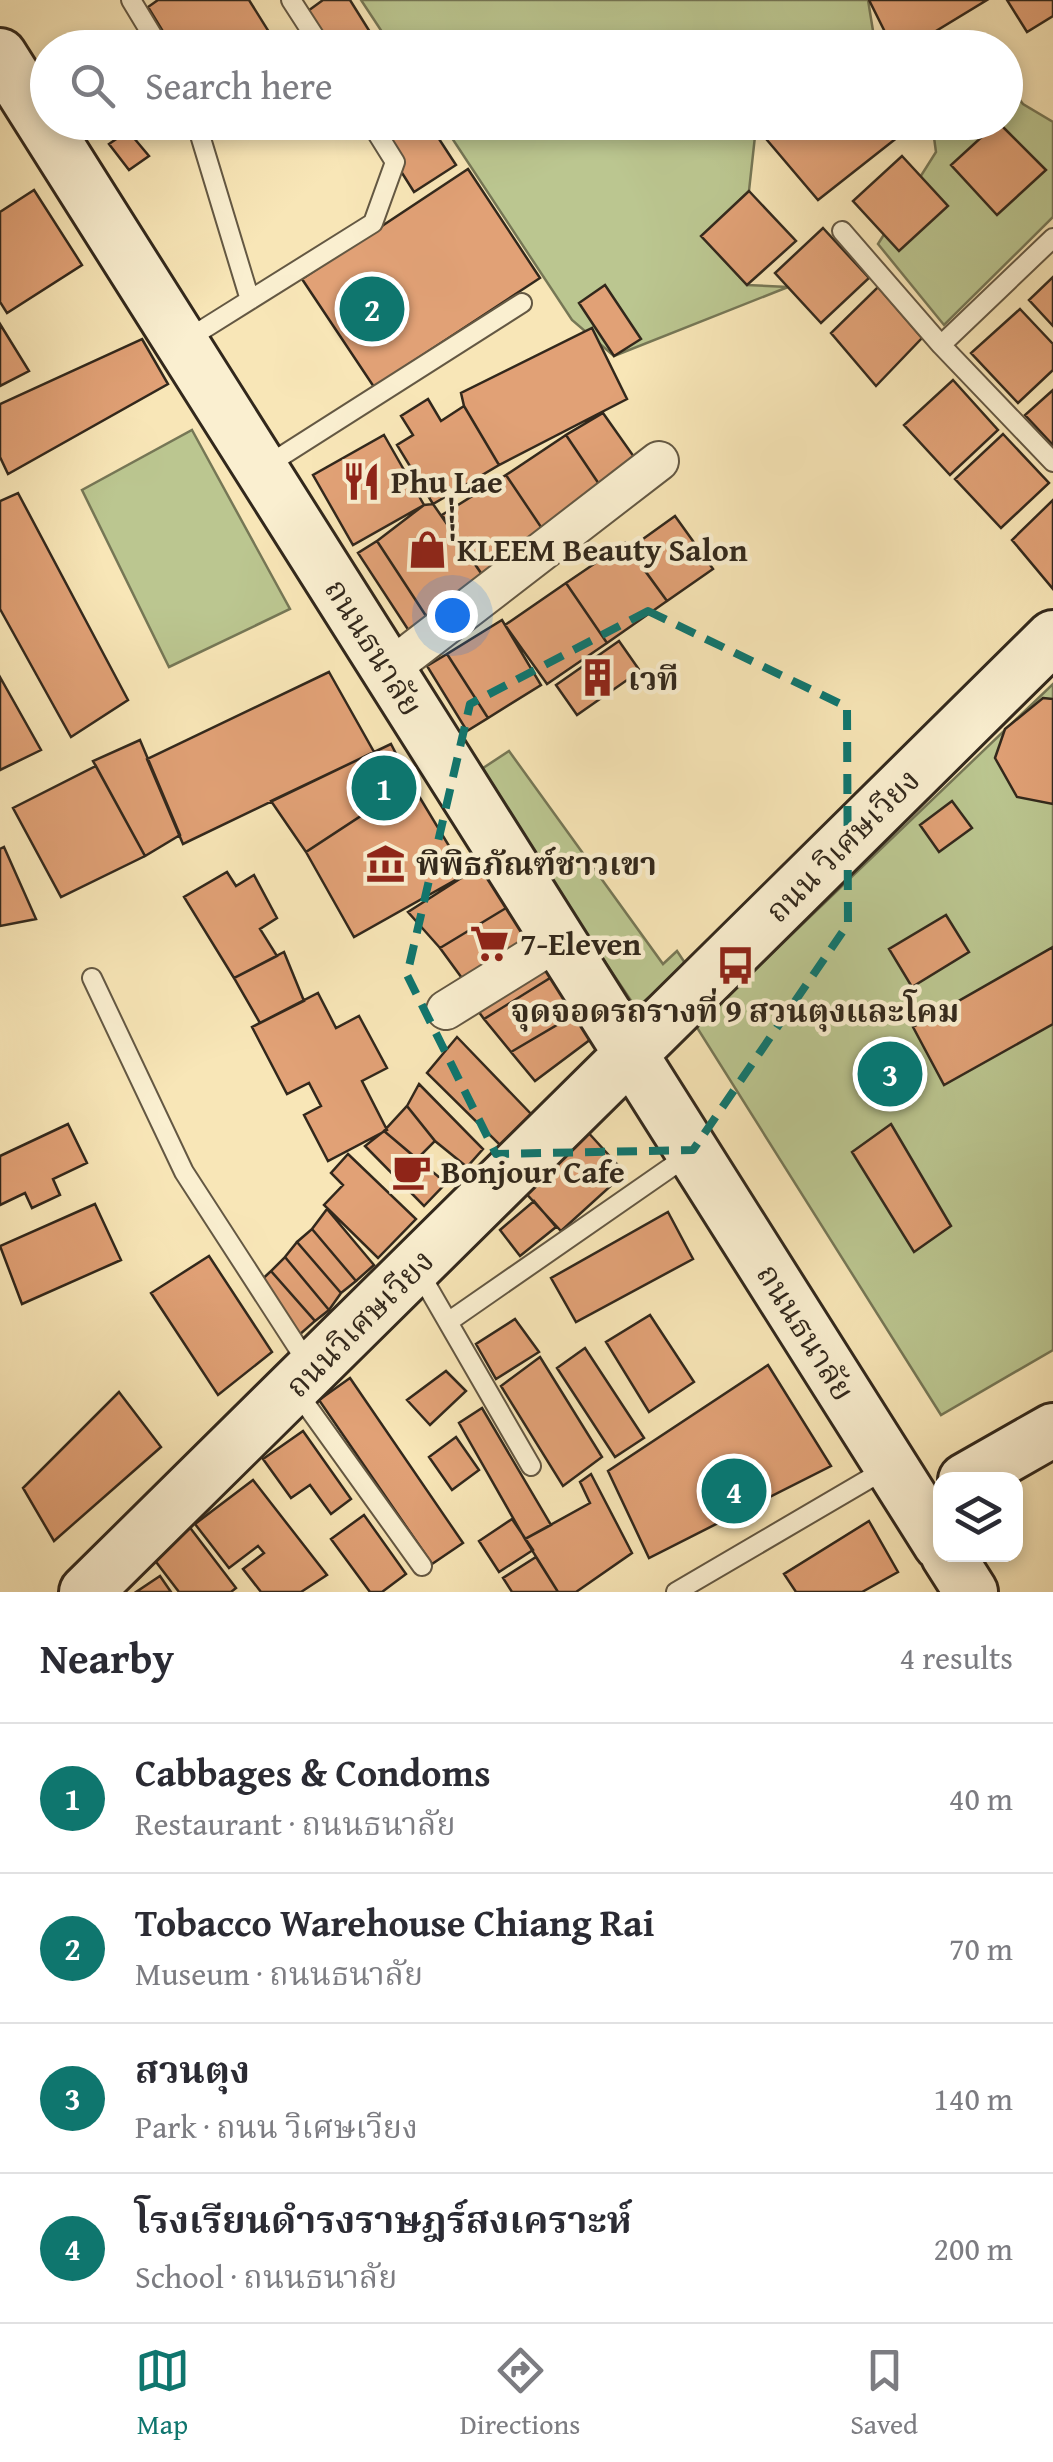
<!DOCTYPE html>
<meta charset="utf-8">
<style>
:root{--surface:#fff;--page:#f2f2f3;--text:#2b2b33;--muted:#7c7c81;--line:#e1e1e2;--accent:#0f766e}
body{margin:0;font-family:"Gentium Book Plus","Noto Serif Thai",serif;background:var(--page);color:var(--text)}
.controls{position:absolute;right:30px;bottom:30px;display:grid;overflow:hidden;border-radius:20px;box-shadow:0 5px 15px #0003}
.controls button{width:90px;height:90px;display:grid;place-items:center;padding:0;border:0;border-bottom:2px solid var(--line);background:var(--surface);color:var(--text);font:50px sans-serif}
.you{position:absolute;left:452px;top:615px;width:35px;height:35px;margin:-25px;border:8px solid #fff;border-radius:50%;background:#1a73e8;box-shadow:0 0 0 15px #1a73e833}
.badge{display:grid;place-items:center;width:65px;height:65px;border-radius:50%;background:var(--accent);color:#fff;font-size:32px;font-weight:700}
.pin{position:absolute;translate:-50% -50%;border:5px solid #fff;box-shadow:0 2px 10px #0006}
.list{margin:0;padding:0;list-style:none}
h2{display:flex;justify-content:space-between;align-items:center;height:130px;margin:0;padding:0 40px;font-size:42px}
h2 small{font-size:32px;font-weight:400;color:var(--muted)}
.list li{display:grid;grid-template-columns:65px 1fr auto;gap:30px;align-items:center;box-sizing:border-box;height:150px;padding:0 40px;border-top:2px solid var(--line)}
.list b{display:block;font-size:38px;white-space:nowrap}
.list p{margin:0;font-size:32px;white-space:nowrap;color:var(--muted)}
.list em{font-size:32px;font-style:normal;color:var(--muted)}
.icon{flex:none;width:55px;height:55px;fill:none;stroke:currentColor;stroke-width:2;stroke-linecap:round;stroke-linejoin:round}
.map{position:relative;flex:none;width:1053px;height:1592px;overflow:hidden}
.search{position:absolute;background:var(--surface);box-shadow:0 5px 15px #0003;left:30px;right:30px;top:30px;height:110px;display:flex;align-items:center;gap:25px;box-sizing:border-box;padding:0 35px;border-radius:55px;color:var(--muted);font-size:38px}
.sheet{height:730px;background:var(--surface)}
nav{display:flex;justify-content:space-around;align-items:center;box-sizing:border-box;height:140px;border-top:2px solid var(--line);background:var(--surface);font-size:28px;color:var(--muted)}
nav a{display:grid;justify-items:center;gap:5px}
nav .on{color:var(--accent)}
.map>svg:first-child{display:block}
</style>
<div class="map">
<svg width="1053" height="1592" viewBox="0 0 1053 1592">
<rect width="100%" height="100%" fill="#f8e6b7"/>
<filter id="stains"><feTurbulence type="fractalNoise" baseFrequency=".002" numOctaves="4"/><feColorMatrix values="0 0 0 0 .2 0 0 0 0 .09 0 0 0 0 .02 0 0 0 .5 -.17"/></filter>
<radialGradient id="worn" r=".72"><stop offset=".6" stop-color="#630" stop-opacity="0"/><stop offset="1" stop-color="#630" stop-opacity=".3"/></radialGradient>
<!-- green -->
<path fill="#bbc690" stroke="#767756" stroke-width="2.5" d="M361 0H868L875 43 869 48 392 47Z
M1006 82 1023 104 1053 122V217L944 325 878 244 936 152 932 123 1006 122Z
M442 123H763L756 127 749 191 702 236 747 285 788 287 614 356 572 320Z
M192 430 290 609 169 667 82 490Z
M1053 684V1350L941 1415 696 1026Z
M509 751 663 964 677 951 687 966 636 1008 477 772Z"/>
<!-- building -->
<path fill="#e1a176" stroke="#32281c" stroke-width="2.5" d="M158 0H249L279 48H173L148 7Z
M323 0H350L380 48H322L301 16Z
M869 0H987L908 48H878L875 43 887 36Z
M1007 0H1053V16L1027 32Z
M370 122H428L456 165 414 192Z
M763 122H917L818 200 756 127Z
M998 122 1046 170 997 215 951 165Z
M128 131 149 156 129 170 109 144Z
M902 156 948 206 899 251 853 201Z
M468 169 540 278 374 387 302 279Z
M34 190 82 265 7 313 0 302V212Z
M749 191 796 241 747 285 701 236Z
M823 228 869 278 821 323 775 273Z
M1053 277V326L1029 300Z
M605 285 641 339 614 356 579 303Z
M878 287 922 338 876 386 831 333Z
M1020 309 1053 344V370L1018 403 971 353Z
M0 324 29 371 0 386Z
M592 328 627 399 499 465 464 406 461 393Z
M142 339 168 384 8 474 0 457V404Z
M953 380 998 430 950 475 904 425Z
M1053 390V445L1025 415Z
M428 399 441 421 464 406 499 465 433 504 397 445 413 435 401 416Z
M603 413 639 464 605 493 566 435Z
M1003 434 1049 483 1001 528 955 479Z
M384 435 424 505 353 545 313 475Z
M566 435 605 493 545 533 506 475Z
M506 475 545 533 483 576 442 515Z
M18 493 128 700 71 737 0 609V501Z
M1053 500V589L1012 540Z
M433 504 483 576 430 622 377 541 424 505Z
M675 516 713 569 667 601 629 549Z
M377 541 430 622 411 634 358 553Z
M625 543 667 601 607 643 566 583Z
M566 583 607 643 547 684 505 625Z
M502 620 541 685 488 718 447 654Z
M619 641 640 671 577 715 556 685Z
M447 654 488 718 467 731 427 666Z
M329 672 374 752 183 844 147 759Z
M0 677 41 750 0 770Z
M1043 698 1053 699V804L1017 797 995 758 1005 729Z
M140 740 180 835 145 856 93 761Z
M391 744 411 783 306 852 271 801Z
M96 766 145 856 61 897 13 808Z
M411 783 466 874 354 937 306 852Z
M952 801 972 828 939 852 920 825Z
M4 847 36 919 0 926V849Z
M491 859 516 902 440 948 408 912Z
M227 872 236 886 254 875 277 918 260 929 277 956 234 978 184 897Z
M516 902 540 938 467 985 440 948Z
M946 915 969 952 912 987 889 949Z
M1053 947V1024L944 1085 913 1027Z
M284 952 304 1001 260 1023 234 978Z
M544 960 555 975 484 1019 473 1004Z
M555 975 579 1012 511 1052 484 1019Z
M318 993 336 1028 359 1016 387 1068 362 1081 387 1130 328 1161 304 1115 321 1106 309 1083 287 1094 252 1027Z
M579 1012 591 1039 535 1081 511 1052Z
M457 1037 532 1115 502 1147 427 1073Z
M419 1084 483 1149 467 1167 435 1141 407 1106Z
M407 1106 435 1141 417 1159 384 1131Z
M68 1124 87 1163 53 1179 60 1195 32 1208 25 1193 0 1205V1156Z
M891 1124 951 1226 914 1252 852 1152Z
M585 1129 625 1173 561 1231 521 1188Z
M384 1131 446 1183 424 1206 365 1146Z
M348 1154 416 1219 378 1258 324 1205 343 1185 331 1173Z
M534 1201 556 1227 520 1256 500 1230Z
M95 1204 121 1260 22 1304 0 1246Z
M327 1209 374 1265 356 1281 312 1229Z
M668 1212 693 1259 576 1322 551 1278Z
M312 1229 356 1281 341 1293 297 1242Z
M297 1242 341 1293 329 1310 285 1257Z
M209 1256 272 1352 218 1395 151 1293Z
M285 1257 329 1310 315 1321 271 1271Z
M271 1271 315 1321 298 1336 255 1286Z
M650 1315 694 1382 649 1412 606 1342Z
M515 1319 539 1352 496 1379 476 1344Z
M585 1348 644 1438 615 1457 557 1368Z
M540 1357 602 1457 563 1486 501 1386Z
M768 1365 831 1466 649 1558 608 1471Z
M446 1371 466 1391 430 1425 407 1400Z
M350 1378 463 1543 432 1564 319 1400Z
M119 1392 161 1447 54 1541 23 1488Z
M482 1408 551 1525 525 1539 459 1423Z
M303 1431 351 1499 331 1514 310 1485 291 1498 263 1459Z
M456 1437 479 1470 452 1490 429 1457Z
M591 1474 632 1553 576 1592H558L525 1539 590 1503 580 1482Z
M253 1480 327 1575 301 1592H261L243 1569 264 1553 258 1546 229 1568 195 1524Z
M364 1515 406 1574 382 1592H370L331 1539Z
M512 1519 533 1550 499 1572 479 1541Z
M869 1521 898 1572 862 1592H796L784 1574Z
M188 1525 236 1588 231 1592H179L150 1554Z
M536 1557 558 1592H512L503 1578Z
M160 1576 171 1592H136Z"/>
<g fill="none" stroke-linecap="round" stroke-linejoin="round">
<defs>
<path id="lane" d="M131 0 160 48
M291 0 322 48
M196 122 250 300
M842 231 941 345
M1053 238 941 345 1053 462
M186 340 373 223 395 162 370 122
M266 466 522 303
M92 978 184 1172 309 1365
M419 1272 531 1466
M448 1322 690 1154
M297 1392 422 1566
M676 1592 886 1469"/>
<path id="street" d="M388 670 659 461
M446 1010 559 940"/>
<path id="secondary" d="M0 55 940 1544
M965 1480 1053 1430
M947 1554 971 1592
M86 1592 1053 637"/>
</defs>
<!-- lane casing -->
<use href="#lane" stroke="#645843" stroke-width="22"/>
<!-- street casing -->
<use href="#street" stroke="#645843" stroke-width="42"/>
<!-- secondary casing -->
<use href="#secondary" stroke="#32281c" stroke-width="58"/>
<!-- lane -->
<use href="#lane" stroke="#faefd0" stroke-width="18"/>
<!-- street -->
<use href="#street" stroke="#faefd0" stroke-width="38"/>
<!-- secondary -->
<use href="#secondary" stroke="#faefd0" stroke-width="52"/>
</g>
<!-- marked area -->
<path fill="none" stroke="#0f766e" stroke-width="8" stroke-dasharray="20 12" stroke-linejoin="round" d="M648 611 847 707 848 924 693 1150 496 1154 407 975 470 704Z"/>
<!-- icons -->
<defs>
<symbol id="restaurant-bare" viewBox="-9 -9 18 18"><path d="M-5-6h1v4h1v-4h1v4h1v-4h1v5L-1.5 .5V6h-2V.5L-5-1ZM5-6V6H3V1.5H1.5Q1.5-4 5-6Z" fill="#8f2418" stroke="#faefd0" stroke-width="2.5" paint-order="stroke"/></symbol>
<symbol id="shop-bare" viewBox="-9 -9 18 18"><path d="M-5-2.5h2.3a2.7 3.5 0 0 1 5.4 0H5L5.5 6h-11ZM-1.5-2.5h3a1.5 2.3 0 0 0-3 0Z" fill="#8f2418" stroke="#faefd0" stroke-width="2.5" paint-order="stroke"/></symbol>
<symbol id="building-bare" viewBox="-9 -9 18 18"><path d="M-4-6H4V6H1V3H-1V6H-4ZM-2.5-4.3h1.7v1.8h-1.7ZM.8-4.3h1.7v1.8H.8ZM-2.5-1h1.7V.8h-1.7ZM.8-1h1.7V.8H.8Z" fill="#8f2418" stroke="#faefd0" stroke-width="2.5" paint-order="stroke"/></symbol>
<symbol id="museum-bare" viewBox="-9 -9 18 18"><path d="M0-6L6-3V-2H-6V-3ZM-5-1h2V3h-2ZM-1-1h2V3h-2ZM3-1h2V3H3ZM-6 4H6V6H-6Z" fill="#8f2418" stroke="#faefd0" stroke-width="2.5" paint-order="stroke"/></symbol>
<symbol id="supermarket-bare" viewBox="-9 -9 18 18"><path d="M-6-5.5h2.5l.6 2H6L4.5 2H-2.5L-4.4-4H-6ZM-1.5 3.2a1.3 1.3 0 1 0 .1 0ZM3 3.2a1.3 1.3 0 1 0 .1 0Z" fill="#8f2418" stroke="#faefd0" stroke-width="2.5" paint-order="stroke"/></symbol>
<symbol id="bus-bare" viewBox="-9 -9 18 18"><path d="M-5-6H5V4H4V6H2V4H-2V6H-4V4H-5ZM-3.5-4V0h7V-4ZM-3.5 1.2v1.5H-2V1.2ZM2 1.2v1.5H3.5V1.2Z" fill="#8f2418" stroke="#faefd0" stroke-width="2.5" paint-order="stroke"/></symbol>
<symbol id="cafe-bare" viewBox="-9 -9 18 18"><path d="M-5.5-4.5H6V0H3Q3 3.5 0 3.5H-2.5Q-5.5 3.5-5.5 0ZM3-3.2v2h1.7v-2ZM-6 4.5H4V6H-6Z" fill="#8f2418" stroke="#faefd0" stroke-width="2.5" paint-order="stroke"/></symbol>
</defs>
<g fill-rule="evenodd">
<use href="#restaurant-bare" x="334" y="454" width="55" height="55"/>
<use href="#shop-bare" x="400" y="522" width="55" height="55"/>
<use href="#building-bare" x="570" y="650" width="55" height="55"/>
<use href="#museum-bare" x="358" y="836" width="55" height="55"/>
<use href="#supermarket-bare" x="462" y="916" width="55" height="55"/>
<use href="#bus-bare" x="708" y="938" width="55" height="55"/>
<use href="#cafe-bare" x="384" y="1144" width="55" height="55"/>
</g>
<g text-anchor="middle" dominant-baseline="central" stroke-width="9" stroke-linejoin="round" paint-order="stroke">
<!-- poi labels -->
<g font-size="32" font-weight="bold" fill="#32281c" stroke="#faefd0" text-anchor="start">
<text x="391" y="481">Phu Lae</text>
<text x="457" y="549">่่่่่KLEEM Beauty Salon</text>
<text x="628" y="678">เวที</text>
<text x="416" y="863">พิพิธภัณฑ์ชาวเขา</text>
<text x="520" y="943">7-Eleven</text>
<text x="735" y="1010" text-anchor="middle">จุดจอดรถรางที่ 9 สวนตุงและโคม</text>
<text x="441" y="1171">Bonjour Cafe</text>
</g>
<!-- street labels -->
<g font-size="32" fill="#32281c" stroke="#faefd0">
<text transform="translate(374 647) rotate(58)">ถนนธนาลัย</text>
<text transform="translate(842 845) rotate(-45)">ถนน วิเศษเวียง</text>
<text transform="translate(359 1323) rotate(-45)">ถนนวิเศษเวียง</text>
<text transform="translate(806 1332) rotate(58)">ถนนธนาลัย</text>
</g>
</g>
<rect width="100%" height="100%" filter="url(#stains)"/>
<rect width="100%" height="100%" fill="url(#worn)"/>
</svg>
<div class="controls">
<button><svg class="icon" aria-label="layers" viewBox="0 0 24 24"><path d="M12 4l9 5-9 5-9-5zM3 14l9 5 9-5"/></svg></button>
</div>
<div class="you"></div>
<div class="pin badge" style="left:384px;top:788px">1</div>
<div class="pin badge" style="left:372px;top:309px">2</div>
<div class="pin badge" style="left:890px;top:1074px">3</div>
<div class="pin badge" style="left:734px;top:1491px">4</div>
<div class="search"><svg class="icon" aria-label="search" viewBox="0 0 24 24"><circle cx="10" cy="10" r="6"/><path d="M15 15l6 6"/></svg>Search here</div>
</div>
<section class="sheet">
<h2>Nearby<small>4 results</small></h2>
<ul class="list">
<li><span class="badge">1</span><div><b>Cabbages &amp; Condoms</b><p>Restaurant · ถนนธนาลัย</p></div><em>40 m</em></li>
<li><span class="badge">2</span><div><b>Tobacco Warehouse Chiang Rai</b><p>Museum · ถนนธนาลัย</p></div><em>70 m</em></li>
<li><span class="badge">3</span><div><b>สวนตุง</b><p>Park · ถนน วิเศษเวียง</p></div><em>140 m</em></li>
<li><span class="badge">4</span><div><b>โรงเรียนดำรงราษฎร์สงเคราะห์</b><p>School · ถนนธนาลัย</p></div><em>200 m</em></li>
</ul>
</section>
<nav>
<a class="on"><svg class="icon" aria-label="map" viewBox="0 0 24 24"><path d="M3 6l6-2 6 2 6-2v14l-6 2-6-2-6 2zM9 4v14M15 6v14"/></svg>Map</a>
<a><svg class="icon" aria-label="directions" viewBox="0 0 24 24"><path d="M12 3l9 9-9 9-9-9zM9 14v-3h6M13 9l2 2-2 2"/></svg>Directions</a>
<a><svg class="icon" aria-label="saved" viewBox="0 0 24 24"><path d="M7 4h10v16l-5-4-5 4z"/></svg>Saved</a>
</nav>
